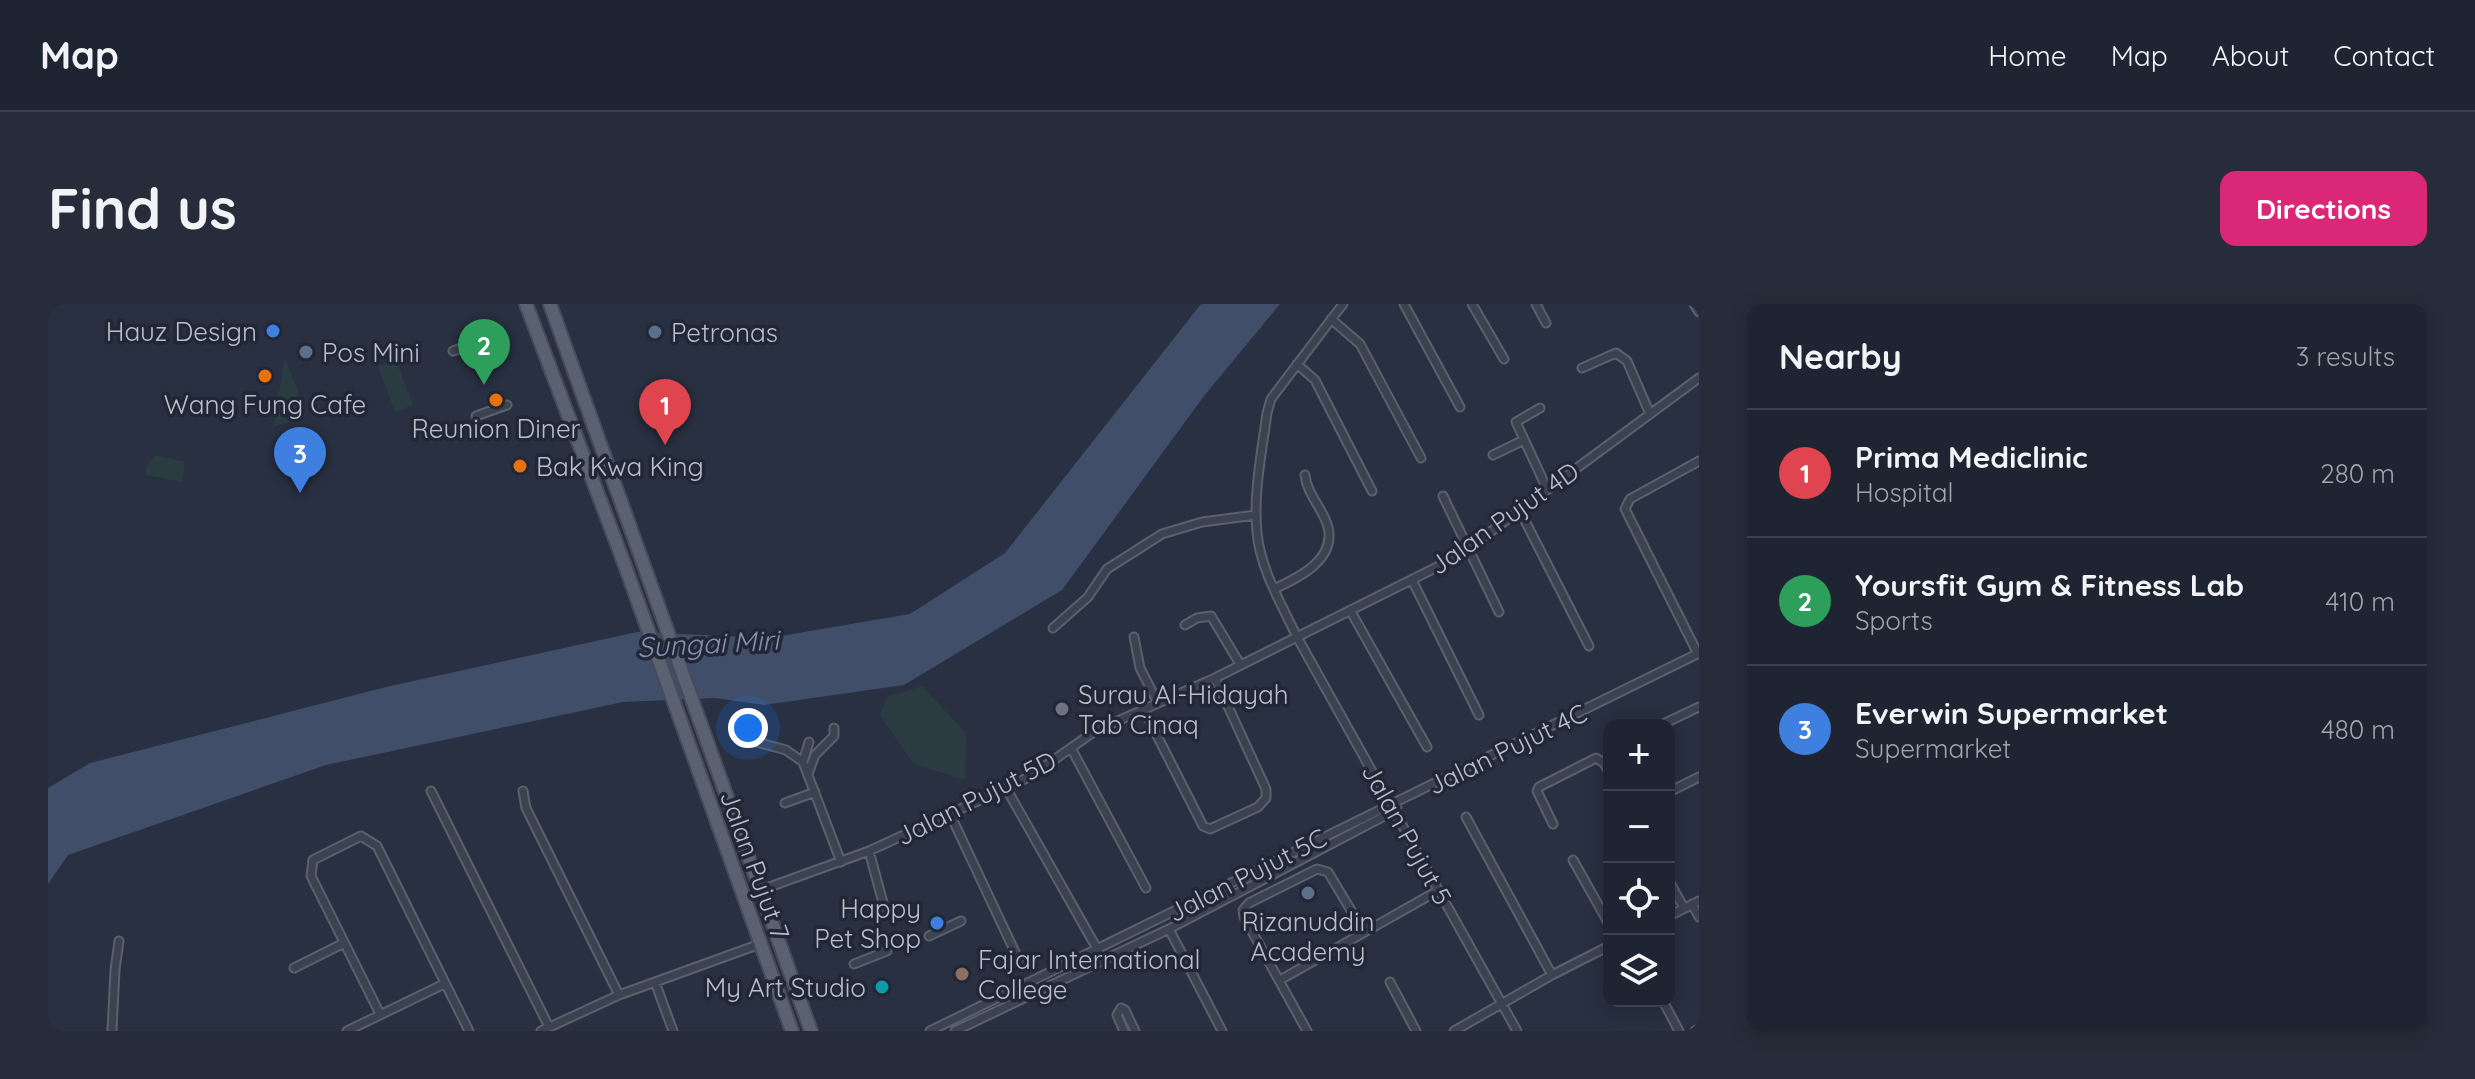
<!DOCTYPE html>
<meta charset="utf-8">
<style>
:root{--surface:#1e2431;--page:#262c39;--text:#f1f3f6;--muted:#a1a4ab;--line:#3c414d;--accent:#db2777}
body{margin:0;font-family:Quicksand,sans-serif;background:var(--page);color:var(--text)}
.controls{position:absolute;right:24px;bottom:24px;display:grid;overflow:hidden;border-radius:16px;box-shadow:0 4px 20px #0003}
.controls button{width:72px;height:72px;display:grid;place-items:center;padding:0;border:0;border-bottom:2px solid var(--line);background:var(--surface);color:var(--text);font:40px sans-serif}
.you{position:absolute;left:700px;top:424px;width:28px;height:28px;margin:-20px;border:6px solid #fff;border-radius:50%;background:#1a73e8;box-shadow:0 0 0 12px #1a73e833}
.badge{display:grid;place-items:center;width:52px;height:52px;border-radius:50%;background:var(--accent);color:#fff;font-size:26px;font-weight:700}
.pin{position:absolute;translate:-50% -66px;filter:drop-shadow(0 2px 4px #0008)}
.pin::after{content:'';position:absolute;top:42px;width:28px;height:24px;background:inherit;clip-path:polygon(0 0,100% 0,50% 100%)}
.list{margin:0;padding:0;list-style:none}
h2{display:flex;justify-content:space-between;align-items:center;height:104px;margin:0;padding:0 32px;font-size:34px}
h2 small{font-size:26px;font-weight:400;color:var(--muted)}
.list li{display:grid;grid-template-columns:52px 1fr auto;gap:24px;align-items:center;box-sizing:border-box;height:128px;padding:0 32px;border-top:2px solid var(--line)}
.list b{display:block;font-size:30px;white-space:nowrap}
.list p{margin:0;font-size:26px;white-space:nowrap;color:var(--muted)}
.list em{font-size:26px;font-style:normal;color:var(--muted)}
.icon{flex:none;width:44px;height:44px;fill:none;stroke:currentColor;stroke-width:2;stroke-linecap:round;stroke-linejoin:round}
.map{position:relative;flex:none;width:1651px;height:727px;overflow:hidden;border-radius:16px}
header{display:flex;align-items:center;gap:48px;box-sizing:border-box;height:112px;padding:0 40px;background:var(--surface);border-bottom:2px solid var(--line)}
header strong{font-size:38px}
nav{display:flex;gap:44px;margin-inline-start:auto;font-size:28px}
.intro{display:flex;align-items:center;justify-content:space-between;box-sizing:border-box;height:192px;padding:0 48px}
h1{margin:0;font-size:56px}
.button{padding:20px 36px;border-radius:16px;background:var(--accent);color:#fff;font-size:28px;font-weight:700}
main{display:flex;gap:48px;padding:0 48px}
aside{flex:1;background:var(--surface);border-radius:16px;box-shadow:0 4px 20px #0003}
.map>svg:first-child{display:block}
</style>
<header>
<strong>Map</strong>
<nav><a>Home</a><a>Map</a><a>About</a><a>Contact</a></nav>
</header>
<div class="intro"><h1>Find us</h1><a class="button">Directions</a></div>
<main>
<div class="map">
<svg width="1651" height="727" viewBox="0 0 1651 727">
<rect width="100%" height="100%" fill="#283041"/>
<!-- green -->
<path fill="#2a3c42" d="M237 54 259 111 225 123Z
M348 56 365 101 347 108 330 62Z
M107 151 137 158 134 178 98 171V163Z
M874 382 918 429 917 476 866 460 832 412 839 393Z"/>
<!-- water -->
<path fill="#414e6a" d="M1153 0H1232L1156 92 1014 286 856 381 716 401 667 394 575 398 278 461 20 551 0 580V484L42 459 338 383 589 328 721 334 862 310 957 249Z"/>
<g fill="none" stroke-linecap="round" stroke-linejoin="round">
<defs>
<path id="street" d="M1295 0 1223 95 1219 109C1214 147 1205 190 1209 228 1212 265 1234 301 1249 333L1469 727
M1356 0 1412 103
M1424 0 1456 55
M1488 0 1498 19
M1646 0 1651 8
M1283 15 1312 40 1373 154
M405 47 435 36
M1249 60 1267 76 1324 187
M1534 64 1568 49 1579 57 1602 110
M1492 104 1468 118 1499 185
M428 112 459 101
M1445 151 1476 136
M1395 192 1451 308
M1472 207 1541 342
M1364 276 1431 411
M1226 285C1250 274 1288 256 1280 223 1275 204 1259 191 1257 171
M1302 306 1379 443
M1137 321 1149 314 1163 312 1192 360
M1005 324 1040 293 1059 265 1114 230 1154 218 1208 211
M1086 333 1092 364 1110 399
M1650 350 1577 205 1582 195 1651 157
M1096 406 1155 522 1162 525 1210 503 1218 494V485L1167 374
M1613 421 1651 403
M705 437 738 446 755 458 793 558
M1023 444 1098 584
M755 458 761 438
M760 470 767 451 786 432V424
M958 484 1056 657
M383 487 501 723
M475 487 478 504 571 691
M1621 488 1651 473
M737 499 767 488
M902 510 974 663
M1418 513 1504 671
M1505 520 1489 487 1491 483 1548 454 1556 459 1561 468
M821 547 837 606
M1525 556 1561 620
M1621 577 1636 604
M713 586 821 547 958 484 983 472 1047 427 1167 374 1407 254 1651 74
M1644 600 1651 613
M1621 612 1651 597
M1121 625 1174 727
M881 632 913 617
M806 660 839 647
M246 664 296 639
M1232 676 1391 586
M607 678 625 727
M1342 678 1368 727
M1615 697 1631 727
M332 710 263 572 265 556 313 532 329 542 421 727
M64 727 67 666 71 637
M299 727 396 680
M493 727 571 691 712 640
M882 727 1651 349
M907 727 1121 625 1346 507 1349 503
M1076 727 1069 711 1073 704 1077 706 1087 727
M1259 727 1196 613 1195 606 1201 599 1269 565 1280 568 1316 628
M1406 727 1504 671 1561 642
M1647 727 1651 725"/>
<path id="primary" d="M478 0 576 259 744 727
M502 0 763 727"/>
</defs>
<!-- street casing -->
<use href="#street" stroke="#5a606e" stroke-width="11"/>
<!-- primary casing -->
<use href="#primary" stroke="#464b5a" stroke-width="16"/>
<!-- street -->
<use href="#street" stroke="#3c4350" stroke-width="7"/>
<!-- primary -->
<use href="#primary" stroke="#5a6170" stroke-width="12"/>
</g>
<!-- markers -->
<g fill="#3f7fe0" stroke="#212736" stroke-width="3">
<circle cx="225" cy="27" r="8"/>
<circle cx="889" cy="619" r="8"/>
</g>
<g fill="#5c6f8a" stroke="#212736" stroke-width="3">
<circle cx="607" cy="28" r="8"/>
<circle cx="258" cy="48" r="8"/>
<circle cx="1260" cy="589" r="8"/>
</g>
<g fill="#e8710a" stroke="#212736" stroke-width="3">
<circle cx="217" cy="72" r="8"/>
<circle cx="448" cy="96" r="8"/>
<circle cx="472" cy="162" r="8"/>
</g>
<circle fill="#6b7280" stroke="#212736" stroke-width="3" cx="1014" cy="405" r="8"/>
<circle fill="#8d6e63" stroke="#212736" stroke-width="3" cx="914" cy="670" r="8"/>
<circle fill="#0f9aa8" stroke="#212736" stroke-width="3" cx="834" cy="683" r="8"/>
<g text-anchor="middle" dominant-baseline="central" stroke-width="7" stroke-linejoin="round" paint-order="stroke">
<!-- poi labels -->
<g font-size="26" fill="#b9becb" stroke="#212736" text-anchor="start">
<text x="209" y="27" text-anchor="end">Hauz Design</text>
<text x="623" y="28">Petronas</text>
<text x="274" y="48">Pos Mini</text>
<text x="217" y="100" text-anchor="middle">Wang Fung Cafe</text>
<text x="448" y="124" text-anchor="middle">Reunion Diner</text>
<text x="488" y="162">Bak Kwa King</text>
<text x="1030" y="390">Surau Al-Hidayah<tspan x="1030" dy="30">Tab Cinaq</tspan></text>
<text x="873" y="604" text-anchor="end">Happy<tspan x="873" dy="30">Pet Shop</tspan></text>
<text x="1260" y="617" text-anchor="middle">Rizanuddin<tspan x="1260" dy="30">Academy</tspan></text>
<text x="930" y="655">Fajar International<tspan x="930" dy="30">College</tspan></text>
<text x="818" y="683" text-anchor="end">My Art Studio</text>
</g>
<!-- street labels -->
<g font-size="26" fill="#b9becb" stroke="#212736">
<text transform="translate(1456 214) rotate(-35)">Jalan Pujut 4D</text>
<text transform="translate(1459 445) rotate(-26)">Jalan Pujut 4C</text>
<text transform="translate(928 494) rotate(-27)">Jalan Pujut 5D</text>
<text transform="translate(1359 530) rotate(61)">Jalan Pujut 5</text>
<text transform="translate(707 561) rotate(70)">Jalan Pujut 7</text>
<text transform="translate(1199 571) rotate(-27)">Jalan Pujut 5C</text>
</g>
<!-- water labels -->
<g font-size="28" font-style="italic" fill="#8391b0" stroke="#212736">
<text transform="translate(660 339) rotate(-3)">Sungai Miri</text>
</g>
</g>
</svg>
<div class="controls">
<button>+</button>
<button>−</button>
<button><svg class="icon" aria-label="locate" viewBox="0 0 24 24"><circle cx="12" cy="12" r="6"/><path d="M12 2v4M12 18v4M2 12h4M18 12h4"/></svg></button>
<button><svg class="icon" aria-label="layers" viewBox="0 0 24 24"><path d="M12 4l9 5-9 5-9-5zM3 14l9 5 9-5"/></svg></button>
</div>
<div class="you"></div>
<div class="pin badge" style="left:617px;top:141px;background:#e0444e">1</div>
<div class="pin badge" style="left:436px;top:81px;background:#2e9e5b">2</div>
<div class="pin badge" style="left:252px;top:189px;background:#3f7fe0">3</div>
</div>
<aside>
<h2>Nearby<small>3 results</small></h2>
<ul class="list">
<li><span class="badge" style="background:#e0444e">1</span><div><b>Prima Mediclinic</b><p>Hospital</p></div><em>280 m</em></li>
<li><span class="badge" style="background:#2e9e5b">2</span><div><b>Yoursfit Gym &amp; Fitness Lab</b><p>Sports</p></div><em>410 m</em></li>
<li><span class="badge" style="background:#3f7fe0">3</span><div><b>Everwin Supermarket</b><p>Supermarket</p></div><em>480 m</em></li>
</ul>
</aside>
</main>
